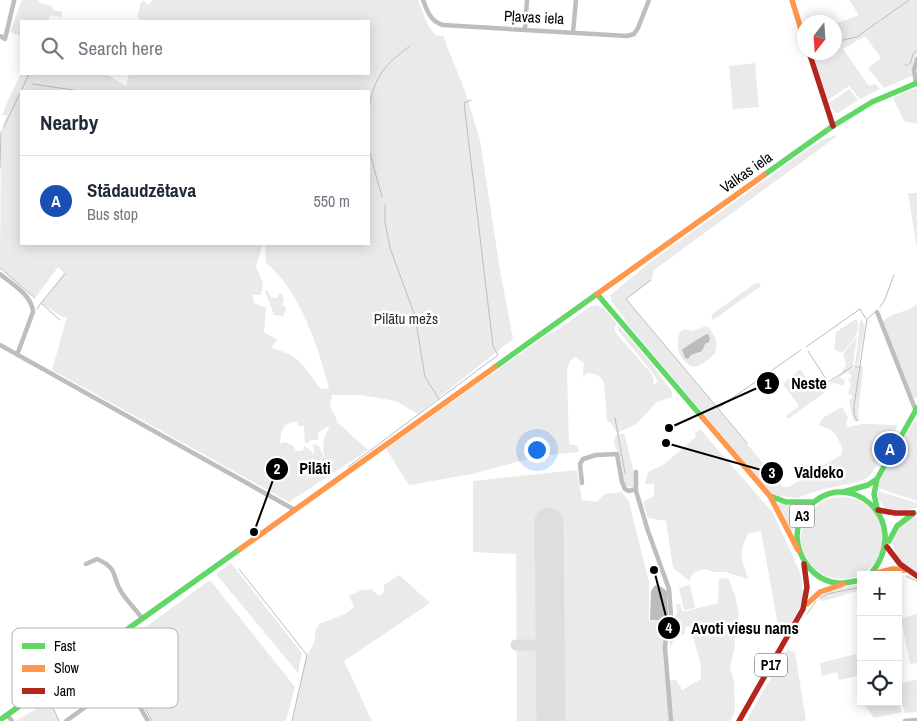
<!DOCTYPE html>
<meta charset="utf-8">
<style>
:root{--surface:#fff;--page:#f2f2f3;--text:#1f2937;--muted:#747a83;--line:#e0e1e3;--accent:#595959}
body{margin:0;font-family:"Archivo Narrow",sans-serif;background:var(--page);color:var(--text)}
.controls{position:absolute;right:15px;bottom:15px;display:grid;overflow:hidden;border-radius:0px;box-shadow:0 2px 12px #0003}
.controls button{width:45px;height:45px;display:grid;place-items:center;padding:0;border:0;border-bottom:1px solid var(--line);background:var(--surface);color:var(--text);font:25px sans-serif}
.compass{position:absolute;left:797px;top:15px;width:45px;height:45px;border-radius:50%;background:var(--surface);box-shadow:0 2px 12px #0003;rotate:197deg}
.you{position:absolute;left:536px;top:449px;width:18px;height:18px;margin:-12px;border:4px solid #fff;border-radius:50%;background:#1a73e8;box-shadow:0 0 0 8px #1a73e833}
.badge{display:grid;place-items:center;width:32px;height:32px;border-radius:50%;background:var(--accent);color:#fff;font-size:16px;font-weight:700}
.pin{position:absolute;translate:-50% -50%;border:2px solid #fff;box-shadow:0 1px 5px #0006}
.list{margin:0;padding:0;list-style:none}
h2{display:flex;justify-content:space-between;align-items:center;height:65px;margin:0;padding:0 20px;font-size:21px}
h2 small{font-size:16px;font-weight:400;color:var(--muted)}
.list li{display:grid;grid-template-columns:32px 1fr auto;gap:15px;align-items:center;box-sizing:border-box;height:90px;padding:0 20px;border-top:1px solid var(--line)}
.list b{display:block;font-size:19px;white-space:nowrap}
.list p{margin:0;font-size:16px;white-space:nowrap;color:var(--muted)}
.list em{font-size:16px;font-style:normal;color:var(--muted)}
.icon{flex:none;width:28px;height:28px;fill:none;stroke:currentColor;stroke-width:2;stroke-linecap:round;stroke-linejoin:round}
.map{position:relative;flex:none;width:917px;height:721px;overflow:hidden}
.search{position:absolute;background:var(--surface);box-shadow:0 2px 12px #0003;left:20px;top:20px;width:350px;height:55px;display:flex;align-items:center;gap:12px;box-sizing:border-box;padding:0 18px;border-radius:0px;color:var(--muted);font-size:19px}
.panel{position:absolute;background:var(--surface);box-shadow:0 2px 12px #0003;left:20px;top:90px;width:350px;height:155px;border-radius:0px}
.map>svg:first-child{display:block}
</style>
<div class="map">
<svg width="917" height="721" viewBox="0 0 917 721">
<rect width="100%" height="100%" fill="#fff"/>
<!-- green -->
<path fill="#eaeaea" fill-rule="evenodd" d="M22 0H38L40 3 52 6 53 10 62 12V17L50 15 48 21H21V36L10 32Z
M153 0H418L428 25 435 35 443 36 465 91 480 140 500 270 513 339 418 414 396 401 360 395H332L330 407 337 420 336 421 368 450 289 502 52 370 67 317H62L41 303 64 273 58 267 35 298 0 268 1 132 7 115H1L4 112V109L21 73 106 74 126 86 129 74H369V21H135L140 20 137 16 141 3 143 1 147 3 148 5ZM21 91H369V244H265L266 263C300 291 318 346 329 388L321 389C304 367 300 355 271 348L277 340 264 332 266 308 254 303 253 295H261L263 283 256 267 263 244H21ZM297 421 299 426H304L305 444 311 440H318V433L330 425C324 440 322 439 324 457L319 446 313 444 314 455 308 448 304 446 303 451H295L294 446 285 442 280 444 281 433 285 425Z
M849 0H917V53L913 62 914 75 884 88 868 68 881 58 865 36 843 49 869 86 875 84 880 89 860 99 849 86 828 100 812 53 834 52 835 24 859 15Z
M755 63 759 107 733 109 729 66Z
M917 88V124L904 121 893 98 900 94Z
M849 89 858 100 838 113H835L829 103Z
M835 135 836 137 654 270 651 280 626 299 783 487H789L841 455 843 449 836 435 830 429 818 425 824 417 842 407 848 418 846 423 848 427 862 424 898 425 872 473 867 478 858 482 824 489 796 498 781 496 779 497 771 493 625 321V319L612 302 610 295 652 261 807 150 822 140Z
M908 193H917V249Z
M759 283 761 286 713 320 711 315 754 284Z
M265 291H268L271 297 277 298 280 293 282 294 284 302 281 304 287 308 283 316 274 315Z
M917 304V397L916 399 911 395 883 322C891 312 907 313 917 304Z
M597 305 603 308 617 323 615 327V332L651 373 654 380 653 383 655 385 657 381 655 376 618 330V325L652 364 672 392V397L657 402 636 424 617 433 611 423 607 421 604 383C601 375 596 374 588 373L583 377 584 363 575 357 570 361 567 369 569 444 577 446 579 452 539 456 472 474 409 485 386 449 548 334 554 332 591 306Z
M854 320H857C862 333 850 343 842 353L834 349 836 332Z
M862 320 865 327 858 366 853 367 843 373 853 368 863 367 858 416 860 420 855 422 852 416 849 399H852V395L848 394 851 384 847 378 851 379V375L848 372 841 376 840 378 845 380 843 386 835 383 828 384 843 373 842 372 846 364 843 354 857 336 853 365H855L860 321Z
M706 326C714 330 720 346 714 354 709 360 700 366 693 367 678 360 675 346 680 332L684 329 693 331Z
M800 369 816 392 822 388 825 392 788 419 786 416 799 406 783 384Z
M914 421 917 422V501L878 488 879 482Z
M700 429 773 513 799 570 802 579V590L805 592 804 598 789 627 781 623 778 626 761 531 749 533C737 554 742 558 748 579L725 572H714L704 569 693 573 689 581 673 568 666 521 648 518 643 502 654 496V484H645L648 472 663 465 696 437 695 433Z
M617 434H624L625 436 635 477V486L633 488 625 485C623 476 623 466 620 457 617 449 611 443 617 434Z
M577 470 582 500 597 502 604 494 622 492 629 502 649 582V621L669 622 663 643 666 678 669 681 676 680 682 690 701 679V665L690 627 686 626 684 635 682 634 673 641 670 648C668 636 669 622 677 613L676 605 680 604 683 612 718 603 719 579 728 578 735 595 739 614 736 629 734 651 730 667 734 681 735 711 730 721H517L516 554 473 552V481Z
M878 491 917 503V508L904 510 885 508 878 499Z
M801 538a41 41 0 1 1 82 0a41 41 0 1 1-82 0Z
M779 503 798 506 805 505 798 516 792 532 778 505Z
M913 517H917V572C900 563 883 546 900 527 903 523 909 520 913 517Z
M231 563 302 653 298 673 216 574Z
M399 575 430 603 344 661 372 721H292L307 655 314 643 316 629 319 624 345 614 354 607 349 596 361 590 371 589 379 596 384 592V585Z
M210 580 295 687 286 721H152L114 650Z
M861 584V590L824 601H821L817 597 833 589Z
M690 585 695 608 684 610 679 588Z
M917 614V663L910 664 901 618Z
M787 650 795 652 806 721H746Z
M856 654 861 675 839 680 837 672 822 676 820 663Z
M917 679V712L905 713 898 692V684Z
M898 699 902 712 874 718 867 708 866 702H898Z
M50 701 59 721H17V720Z"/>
<!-- water -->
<path fill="#bcbcbc" d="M708 334 710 338 709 342 705 344 702 351 691 355 688 359 685 358 682 350C684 348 705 334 708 334Z
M655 585 660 586 667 591 668 615 665 621 650 620 651 591Z"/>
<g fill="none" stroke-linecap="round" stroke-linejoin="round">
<!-- stream -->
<path stroke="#bcbcbc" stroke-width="1" d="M881 20 909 0
M834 42 857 37 879 21
M910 64 913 54 917 50
M905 65H908
M33 84 80 91
M369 108C374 77 385 64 410 46
M4 127 29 74
M369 150 382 197
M0 168 1 132
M385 205V222L390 248 415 316 425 377 439 399
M0 268 35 298
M651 280 626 299 747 443
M42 304 60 320
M880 307 885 299 894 275
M37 309 41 303 65 274
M806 347 860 309 866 319
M808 351 828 382 852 367
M855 367H861
M718 408 801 350
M615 418 625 473
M857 421 854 414V406L867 319 875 312
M348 467 498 355 493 346 464 103 471 100
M239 569 307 655 292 721
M887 575 892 573 901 574
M906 576 917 581
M821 598 827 594 861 587
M807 614 816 601
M103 653 107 661
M99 658 103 663
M59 721 50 701 112 658 118 657 152 721"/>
<!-- taxiway -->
<path stroke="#dedede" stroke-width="11" d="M516 645H550"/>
<!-- runway -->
<path stroke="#dedede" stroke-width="29" d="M549 522 551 721"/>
<!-- street -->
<path stroke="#bebebe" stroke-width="4.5" d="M423 0C427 11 431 22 443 25L627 36 634 34 638 28 649 0
M525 29 527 0
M573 32 576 0
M0 36 5 39 14 1
M916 83 914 70 917 59
M0 274C12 284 32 295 33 312L17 355
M877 312 916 411
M0 345 295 510
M636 472V491L648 531 669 589 671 616 666 635 665 648 671 721
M582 483 580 464 583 459 596 455 617 454 622 482 625 489 629 491 636 489
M86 564 97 559C120 569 111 577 122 593 128 602 136 610 142 618
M7 715 12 721
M66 721 120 682 125 681 148 721
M905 721 917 720"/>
<!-- fast -->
<path stroke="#63d668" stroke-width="5.5" d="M764 175 833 126 872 102 917 83
M495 367 597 294 702 417
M843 492 868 485 877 479
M770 496 786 502H814
M877 508 874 494 877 479 917 408
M889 541 897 526 914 513
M861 580C854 581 845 584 838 583 814 581 798 559 797 536 797 527 801 518 806 511 843 461 917 519 870 575
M0 720 240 549"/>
<!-- slow -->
<path stroke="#ff974d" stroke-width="5.5" d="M792 0 804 39
M597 294 764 175
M702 417 770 496 798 550
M240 549 495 367
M873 574 893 569 905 570
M807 604 820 592 843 584"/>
<!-- jam -->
<path stroke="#b3261e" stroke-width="5.5" d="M809 52 833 126
M878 510 895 513H913
M887 547 900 564 917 576
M739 721 803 609 807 587 804 564"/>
</g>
<g text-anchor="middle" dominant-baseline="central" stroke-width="5" stroke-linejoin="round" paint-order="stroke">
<!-- shield labels -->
<g fill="#fff" stroke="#4c4c4c" stroke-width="1">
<rect x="789.5" y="504.5" width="25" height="23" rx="4"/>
<rect x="755" y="653.5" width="32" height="23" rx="4"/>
</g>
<g font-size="14" font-weight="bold" fill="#000">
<text x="802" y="516">A3</text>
<text x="771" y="665">P17</text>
</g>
<!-- street labels -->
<g font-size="15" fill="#000" stroke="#fff">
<text transform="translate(534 17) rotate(3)">Pļavas iela</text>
<text transform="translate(746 172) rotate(-35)">Valkas iela</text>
</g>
<!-- park labels -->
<g font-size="15" fill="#2f2f2f" stroke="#fff">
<text x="406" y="318">Pilātu mežs</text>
</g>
</g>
<!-- legend -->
<rect x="12" y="628" width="166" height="80" rx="8" fill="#fff" stroke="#b2b2b2" stroke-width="1"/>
<rect x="22" y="643" width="23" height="6" fill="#63d668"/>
<rect x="22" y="665" width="23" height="7" fill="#ff974d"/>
<rect x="22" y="688" width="23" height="6" fill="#b3261e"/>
<g font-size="14" fill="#000">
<text x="54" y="651">Fast</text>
<text x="54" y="673">Slow</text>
<text x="54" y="696">Jam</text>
</g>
<!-- callouts -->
<path fill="none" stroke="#000" stroke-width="2" d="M669 428L768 383M254 532L277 469M666 443L772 473M654 570L669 628"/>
<g fill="#000" stroke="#fff" stroke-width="2">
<circle cx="669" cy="428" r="5"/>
<circle cx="254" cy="532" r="5"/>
<circle cx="666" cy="443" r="5"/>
<circle cx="654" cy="570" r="5"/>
<circle cx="768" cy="383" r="12"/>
<circle cx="277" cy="469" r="12"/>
<circle cx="772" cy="473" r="12"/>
<circle cx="669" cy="628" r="12"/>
</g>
<g font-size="15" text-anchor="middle" font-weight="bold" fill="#fff">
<text x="768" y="389">1</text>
<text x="277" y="474">2</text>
<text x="772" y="478">3</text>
<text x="669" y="633">4</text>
</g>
<g font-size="16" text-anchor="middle" font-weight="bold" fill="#000" stroke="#fff" stroke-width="5" stroke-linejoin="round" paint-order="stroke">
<text x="809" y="389">Neste</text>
<text x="315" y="474">Pilāti</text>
<text x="819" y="478">Valdeko</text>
<text x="745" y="634">Avoti viesu nams</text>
</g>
</svg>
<div class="controls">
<button>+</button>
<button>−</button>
<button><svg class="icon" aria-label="locate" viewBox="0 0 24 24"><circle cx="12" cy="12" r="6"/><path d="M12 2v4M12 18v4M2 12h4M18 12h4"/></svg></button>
</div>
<svg class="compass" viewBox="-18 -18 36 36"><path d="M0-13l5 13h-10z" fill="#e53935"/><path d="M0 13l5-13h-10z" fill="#747a83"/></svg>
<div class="you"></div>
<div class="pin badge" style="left:890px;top:449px;background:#1a4fb4">A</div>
<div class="search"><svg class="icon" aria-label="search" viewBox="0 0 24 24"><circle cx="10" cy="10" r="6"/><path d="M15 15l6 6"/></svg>Search here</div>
<section class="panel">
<h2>Nearby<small></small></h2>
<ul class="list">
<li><span class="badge" style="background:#1a4fb4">A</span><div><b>Stādaudzētava</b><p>Bus stop</p></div><em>550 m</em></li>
</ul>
</section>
</div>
